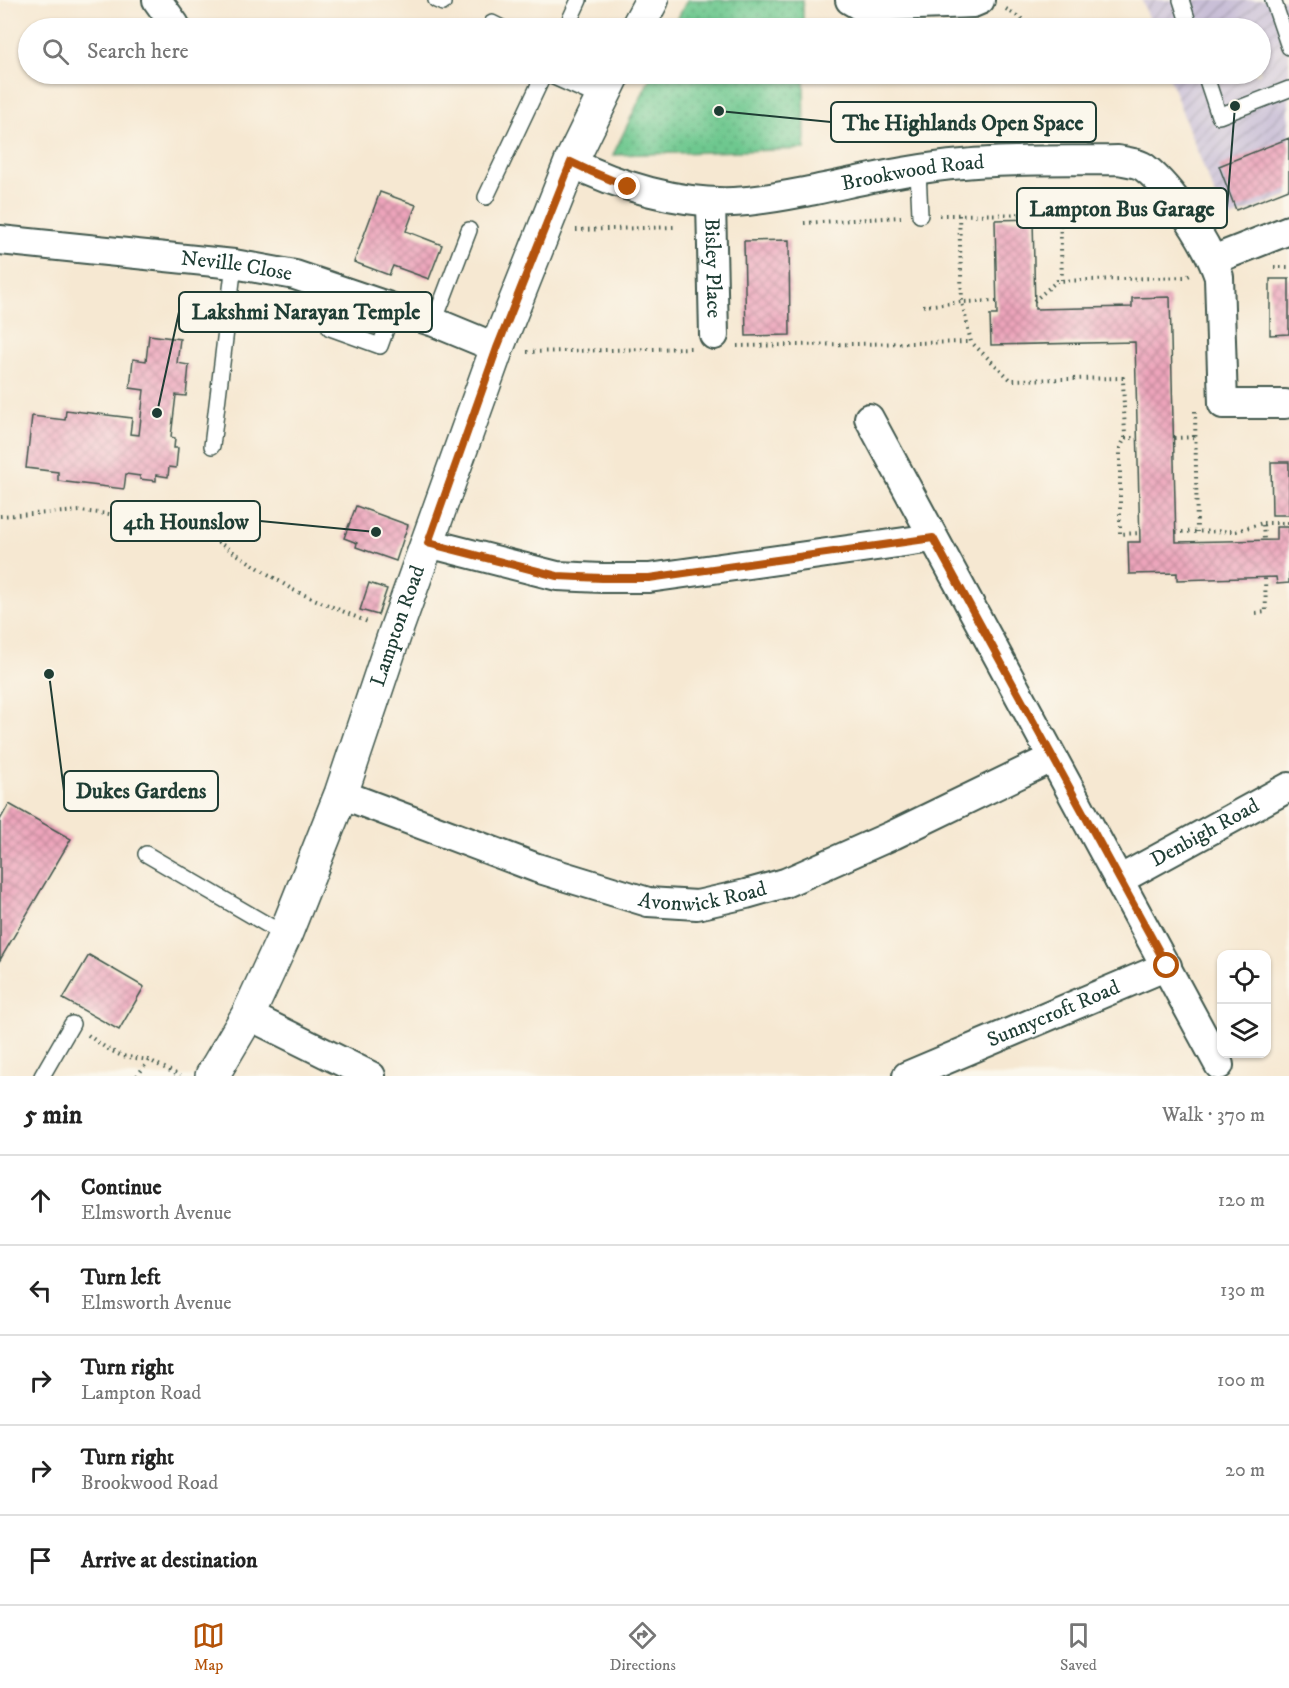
<!DOCTYPE html>
<meta charset="utf-8">
<style>
:root{--surface:#fff;--page:#f6f6f6;--text:#222;--muted:#767676;--line:#e0e0e0;--accent:#b45309}
body{margin:0;font-family:"IM FELL DW Pica",serif;background:var(--page);color:var(--text)}
.controls{position:absolute;right:18px;bottom:18px;display:grid;overflow:hidden;border-radius:12px;box-shadow:0 2px 4px #0004}
.controls button{width:54px;height:54px;display:grid;place-items:center;padding:0;border:0;border-bottom:2px solid var(--line);background:var(--surface);color:var(--text);font:30px sans-serif}
.stop{position:absolute;width:18px;height:18px;margin:-14px;border:4px solid #b45309;border-radius:50%;background:#fff}
.stop.end{background:#b45309;border-color:#fff;box-shadow:0 2px 6px #0008}
.list{margin:0;padding:0;list-style:none}
h2{display:flex;justify-content:space-between;align-items:center;height:78px;margin:0;padding:0 24px;font-size:26px}
h2 small{font-size:20px;font-weight:400;color:var(--muted)}
.list li{display:grid;grid-template-columns:39px 1fr auto;gap:18px;align-items:center;box-sizing:border-box;height:90px;padding:0 24px;border-top:2px solid var(--line)}
.list b{display:block;font-size:22px;white-space:nowrap}
.list p{margin:0;font-size:20px;white-space:nowrap;color:var(--muted)}
.list em{font-size:20px;font-style:normal;color:var(--muted)}
.icon{flex:none;width:33px;height:33px;fill:none;stroke:currentColor;stroke-width:2;stroke-linecap:round;stroke-linejoin:round}
.map{position:relative;flex:none;width:1289px;height:1076px;overflow:hidden}
.search{position:absolute;background:var(--surface);box-shadow:0 2px 4px #0004;left:18px;right:18px;top:18px;height:66px;display:flex;align-items:center;gap:15px;box-sizing:border-box;padding:0 21px;border-radius:33px;color:var(--muted);font-size:22px}
.sheet{height:528px;background:var(--surface)}
nav{display:flex;justify-content:space-around;align-items:center;box-sizing:border-box;height:84px;border-top:2px solid var(--line);background:var(--surface);font-size:16px;color:var(--muted)}
nav a{display:grid;justify-items:center;gap:3px}
nav .on{color:var(--accent)}
.map>svg:first-child{display:block}
</style>
<div class="map">
<svg width="1289" height="1076" viewBox="0 0 1289 1076">
<defs>
<pattern id="industrial-furrows" width="10" height="10" patternUnits="userSpaceOnUse" patternTransform="scale(1.5)"><rect width="10" height="10" fill="#c9bfd7"/><path d="M-1 1l2-2M0 10L10 0M9 11l2-2" fill="none" stroke="#a39caf"/></pattern>
<pattern id="park-dots" width="8" height="8" patternUnits="userSpaceOnUse" patternTransform="scale(1.5)"><rect width="8" height="8" fill="#6ec88f"/><path d="M2 2h.1M6 6h.1" fill="none" stroke="#5aa476" stroke-width="1.8" stroke-linecap="round"/></pattern>
<pattern id="building-cross-hatch" width="8" height="8" patternUnits="userSpaceOnUse" patternTransform="scale(1.5)"><rect width="8" height="8" fill="#eda4bb"/><path d="M0 0l8 8M0 8l8-8" fill="none" stroke="#bf8799"/></pattern>
</defs>
<rect width="100%" height="100%" fill="#fbf7ec"/>
<filter id="ink" filterUnits="userSpaceOnUse"><feTurbulence type="fractalNoise" baseFrequency=".0167" numOctaves="2"/><feDisplacementMap in="SourceGraphic" scale="12" xChannelSelector="R" yChannelSelector="G"/><feConvolveMatrix kernelMatrix="1 2 1 2 8 2 1 2 1" color-interpolation-filters="sRGB"/></filter>
<filter id="wash" filterUnits="userSpaceOnUse"><feTurbulence type="fractalNoise" baseFrequency=".008" numOctaves="4" result="noise"/><feDisplacementMap in="SourceGraphic" scale="24" xChannelSelector="R" yChannelSelector="G"/><feGaussianBlur stdDeviation="1.35" result="paint"/><feColorMatrix in="noise" values="0 0 0 0 0 0 0 0 0 0 0 0 0 0 0 0 0 1.4 0 .05"/><feComposite in="paint" operator="in"/></filter>
<g filter="url(#wash)">
<rect width="100%" height="100%" fill="#f6e8d2"/>
<!-- industrial -->
<path fill="url(#industrial-furrows)" d="M1142 0H1289V195L1225 220 1192 138 1168 74H1260V28H1152Z"/>
<!-- park -->
<path fill="url(#park-dots)" stroke="#468262" stroke-width="1.5" d="M687 0H803V28H673Z
M652 74H804L805 149 613 155Z"/>
<g id="blocks">
<!-- building -->
<path fill="url(#building-cross-hatch)" d="M1289 138V189L1236 210 1219 166Z
M380 192 416 205 406 231 442 245 429 279 393 266 389 275 354 262Z
M1033 219 1035 309 1132 307V298L1170 297 1176 542 1276 540V527H1289V583L1277 584 1276 577 1177 580V573L1129 574 1128 542H1140L1135 342 991 345 990 315H997L995 220Z
M789 240 790 335 746 336 744 241Z
M1270 279H1289V334L1270 335Z
M149 335 180 339 177 363 189 365 186 396 176 395 171 437 175 438 174 448H178L176 468 169 467 168 477 156 475V481L140 479V476L126 474 124 489 58 481V472L26 468 32 416 65 420 66 410 132 418 130 434 139 435 144 390 130 388 133 359 146 361Z
M1271 462H1289V515H1272Z
M356 506 408 525 396 561 356 547 357 543 344 538Z
M369 583 387 589 378 615 360 610Z
M9 804 71 839 0 960V820Z
M89 955 144 987 119 1030 63 999Z"/>
</g>
</g>
<g filter="url(#ink)">
<use href="#blocks" fill-opacity="0" stroke="#3f574c" stroke-width="1.5"/>
<g fill="none" stroke-linecap="round" stroke-linejoin="round">
<defs>
<path id="service" d="M436 0 443 3
M1181 0 1190 28
M1273 0 1289 47
M492 23 502 28
M566 28 579 0
M547 74 601 98
M1205 74 1219 116 1289 89
M918 171 920 215
M486 197 544 74
M342 290 330 328 380 346 394 307
M434 322 469 230
M212 446 234 264
M146 854 285 935
M42 1076 72 1024"/>
<g id="minor">
<path d="M157 0 175 25"/>
<path d="M850 0 862 7 973 3 980 0"/>
<path id="s1" d="M571 162C617 186 681 204 733 202 761 201 788 195 815 190 864 180 913 168 963 164 1014 159 1067 161 1118 160 1127 162 1139 163 1145 168 1173 190 1208 244 1219 277L1223 404H1285"/>
<path id="s2" d="M711 202 714 335"/>
<path id="s3" d="M0 240 234 264 295 275 434 322 497 348"/>
<path d="M1213 260 1289 230"/>
<path d="M869 418 1219 1065"/>
<path d="M428 543 557 576 602 578H649L933 538"/>
<path id="s4" d="M341 794 537 868 648 902 697 905 746 894 785 883 893 835 1052 758"/>
<path id="s5" d="M1119 880 1289 787"/>
<path d="M248 1015 371 1076"/>
<path id="s6" d="M907 1076 1167 966"/>
</g>
<g id="primary">
<path d="M637 28 652 0"/>
<path id="s7" d="M212 1076 248 1015 285 935 341 794 395 633 497 348 571 162 614 74"/>
</g>
</defs>
<!-- service casing -->
<use href="#service" stroke="#3f574c" stroke-width="18"/>
<!-- minor casing -->
<use href="#minor" stroke="#3f574c" stroke-width="32"/>
<!-- primary casing -->
<use href="#primary" stroke="#3f574c" stroke-width="36"/>
<!-- path -->
<path stroke="#3f574c" stroke-width="4" stroke-dasharray="1.5 4.5" stroke-linecap="butt" d="M1006 9 1036 28
M939 215 1060 214 1062 280
M959 215 962 302 997 301
M804 223 901 217
M576 230 676 227
M1274 267H1289
M1034 301 1057 281 1186 277 1190 275
M923 306 962 302 971 342 1011 380 1123 378 1125 438 1120 448V534L1140 533
M737 346 971 342
M527 352 691 348
M1195 411 1197 532
M1125 438H1137
M1174 438 1196 437
M0 516 80 511 109 514 207 535 293 590 370 623
M1263 523H1289
M1176 532 1236 531 1263 523 1264 540
M1256 613 1266 612 1265 578
M88 1035 106 1048 122 1056 149 1060 180 1076
M137 1076 149 1060"/>
<!-- service -->
<use href="#service" stroke="#fff" stroke-width="15"/>
<!-- minor -->
<use href="#minor" stroke="#fff" stroke-width="28"/>
<!-- primary -->
<use href="#primary" stroke="#fff" stroke-width="33"/>
</g>
</g>
<g fill="none" stroke-linecap="round" stroke-linejoin="round" filter="url(#ink)">
<!-- route -->
<path stroke="#b45309" stroke-width="8" d="M628 187 590 171 571 162 497 348 428 543 557 576 602 578H649L933 538 1167 966"/>
</g>
<g text-anchor="middle" dominant-baseline="central" stroke-width="4.5" stroke-linejoin="round" paint-order="stroke">
<!-- street labels -->
<g font-size="21" fill="#1f3d34" stroke="#fbf7ec">
<text stroke="none"><textPath href="#s1" startOffset="351">Brookwood Road</textPath></text>
<text stroke="none"><textPath href="#s3" startOffset="238">Neville Close</textPath></text>
<text stroke="none"><textPath href="#s2" startOffset="66">Bisley Place</textPath></text>
<text stroke="none"><textPath href="#s7" startOffset="488">Lampton Road</textPath></text>
<text stroke="none"><textPath href="#s5" startOffset="98">Denbigh Road</textPath></text>
<text stroke="none"><textPath href="#s4" startOffset="381">Avonwick Road</textPath></text>
<text stroke="none"><textPath href="#s6" startOffset="159">Sunnycroft Road</textPath></text>
</g>
</g>
<!-- callouts -->
<path fill="none" stroke="#1f3d34" stroke-width="2" d="M719 111L831 122M1235 106L1227 208M157 413L179 312M376 532L260 521M49 674L64 791"/>
<g fill="#1f3d34" stroke="#fbf7ec" stroke-width="2">
<circle cx="719" cy="111" r="6"/>
<circle cx="1235" cy="106" r="6"/>
<circle cx="157" cy="413" r="6"/>
<circle cx="376" cy="532" r="6"/>
<circle cx="49" cy="674" r="6"/>
</g>
<g fill="#fbf7ec" stroke="#1f3d34" stroke-width="2">
<rect x="831" y="102" width="265" height="40" rx="6"/>
<rect x="1017" y="188" width="210" height="40" rx="6"/>
<rect x="179" y="292" width="253" height="40" rx="6"/>
<rect x="111" y="501" width="149" height="40" rx="6"/>
<rect x="64" y="771" width="154" height="40" rx="6"/>
</g>
<g font-size="22" text-anchor="middle" font-weight="bold" fill="#1f3d34">
<text x="963" y="130">The Highlands Open Space</text>
<text x="1122" y="216">Lampton Bus Garage</text>
<text x="306" y="319">Lakshmi Narayan Temple</text>
<text x="186" y="529">4th Hounslow</text>
<text x="141" y="798">Dukes Gardens</text>
</g>
</svg>
<div class="controls">
<button><svg class="icon" aria-label="locate" viewBox="0 0 24 24"><circle cx="12" cy="12" r="6"/><path d="M12 2v4M12 18v4M2 12h4M18 12h4"/></svg></button>
<button><svg class="icon" aria-label="layers" viewBox="0 0 24 24"><path d="M12 4l9 5-9 5-9-5zM3 14l9 5 9-5"/></svg></button>
</div>
<div class="stop" style="left:1167px;top:966px"></div>
<div class="stop end" style="left:628px;top:187px"></div>
<div class="search"><svg class="icon" aria-label="search" viewBox="0 0 24 24"><circle cx="10" cy="10" r="6"/><path d="M15 15l6 6"/></svg>Search here</div>
</div>
<section class="sheet">
<h2>5 min<small>Walk · 370 m</small></h2>
<ul class="list">
<li><svg class="icon" aria-label="ahead" viewBox="0 0 24 24"><path d="M12 20V5M6 11l6-6 6 6"/></svg><div><b>Continue</b><p>Elmsworth Avenue</p></div><em>120 m</em></li>
<li><svg class="icon" aria-label="left" viewBox="0 0 24 24"><path d="M17 20v-9H6M10 6l-5 5 5 5"/></svg><div><b>Turn left</b><p>Elmsworth Avenue</p></div><em>130 m</em></li>
<li><svg class="icon" aria-label="right" viewBox="0 0 24 24"><path d="M7 20v-9h11M14 6l5 5-5 5"/></svg><div><b>Turn right</b><p>Lampton Road</p></div><em>100 m</em></li>
<li><svg class="icon" aria-label="right" viewBox="0 0 24 24"><path d="M7 20v-9h11M14 6l5 5-5 5"/></svg><div><b>Turn right</b><p>Brookwood Road</p></div><em>20 m</em></li>
<li><svg class="icon" aria-label="arrive" viewBox="0 0 24 24"><path d="M6 21V4h12l-3 4 3 4H6"/></svg><div><b>Arrive at destination</b></div></li>
</ul>
</section>
<nav>
<a class="on"><svg class="icon" aria-label="map" viewBox="0 0 24 24"><path d="M3 6l6-2 6 2 6-2v14l-6 2-6-2-6 2zM9 4v14M15 6v14"/></svg>Map</a>
<a><svg class="icon" aria-label="directions" viewBox="0 0 24 24"><path d="M12 3l9 9-9 9-9-9zM9 14v-3h6M13 9l2 2-2 2"/></svg>Directions</a>
<a><svg class="icon" aria-label="saved" viewBox="0 0 24 24"><path d="M7 4h10v16l-5-4-5 4z"/></svg>Saved</a>
</nav>
